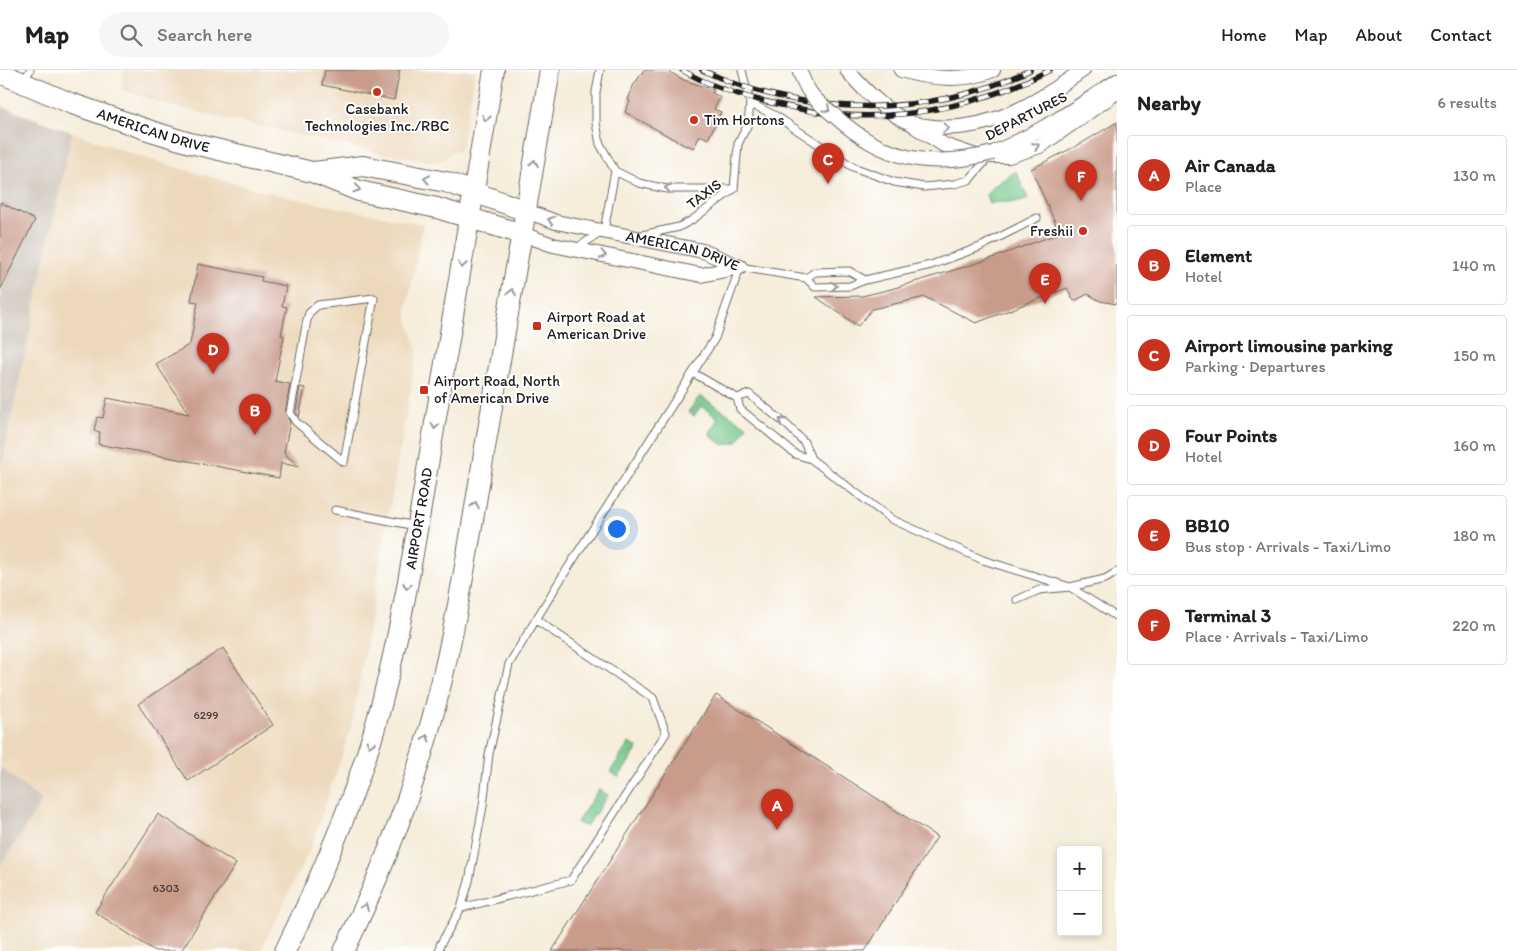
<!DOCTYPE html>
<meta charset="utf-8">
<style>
:root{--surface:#fff;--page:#f6f6f6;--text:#202124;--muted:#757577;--line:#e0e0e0;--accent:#c8321e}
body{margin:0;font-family:Itim,sans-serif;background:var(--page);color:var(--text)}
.controls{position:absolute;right:15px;bottom:15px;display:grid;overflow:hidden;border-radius:5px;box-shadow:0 2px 8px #0003}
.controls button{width:45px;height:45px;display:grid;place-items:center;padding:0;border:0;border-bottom:1px solid var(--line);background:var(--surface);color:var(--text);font:25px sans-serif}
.you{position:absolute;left:616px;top:458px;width:18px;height:18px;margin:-12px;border:4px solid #fff;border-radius:50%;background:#1a73e8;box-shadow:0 0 0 8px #1a73e833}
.badge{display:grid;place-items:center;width:32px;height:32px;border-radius:50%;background:var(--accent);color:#fff;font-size:16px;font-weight:700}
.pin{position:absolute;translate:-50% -41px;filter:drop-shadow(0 1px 2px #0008)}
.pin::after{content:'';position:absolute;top:26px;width:18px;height:15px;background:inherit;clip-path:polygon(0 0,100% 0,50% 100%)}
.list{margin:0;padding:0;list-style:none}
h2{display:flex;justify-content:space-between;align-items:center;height:65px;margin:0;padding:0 20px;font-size:21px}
h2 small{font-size:16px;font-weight:400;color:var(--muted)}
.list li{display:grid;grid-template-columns:32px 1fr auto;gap:15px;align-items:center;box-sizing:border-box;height:80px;margin:0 10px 10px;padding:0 10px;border:1px solid var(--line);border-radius:5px}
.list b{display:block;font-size:19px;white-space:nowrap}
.list p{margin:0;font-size:16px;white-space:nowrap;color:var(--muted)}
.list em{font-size:16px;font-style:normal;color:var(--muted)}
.icon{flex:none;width:28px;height:28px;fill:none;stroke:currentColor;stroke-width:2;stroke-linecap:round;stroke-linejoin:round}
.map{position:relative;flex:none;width:1117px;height:881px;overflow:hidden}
header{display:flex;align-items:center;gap:30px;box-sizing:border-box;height:70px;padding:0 25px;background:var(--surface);border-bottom:1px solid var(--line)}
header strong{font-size:24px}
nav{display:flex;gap:28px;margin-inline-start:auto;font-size:18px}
.search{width:350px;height:45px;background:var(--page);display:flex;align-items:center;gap:12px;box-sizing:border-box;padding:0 18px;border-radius:28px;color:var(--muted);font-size:19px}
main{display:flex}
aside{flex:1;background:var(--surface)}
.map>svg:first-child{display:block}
</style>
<header>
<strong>Map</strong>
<div class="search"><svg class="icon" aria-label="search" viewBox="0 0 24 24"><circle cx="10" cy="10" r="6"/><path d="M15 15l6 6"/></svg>Search here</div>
<nav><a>Home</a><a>Map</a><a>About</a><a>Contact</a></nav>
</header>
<main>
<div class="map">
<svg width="1117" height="881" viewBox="0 0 1117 881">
<rect width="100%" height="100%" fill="#fff"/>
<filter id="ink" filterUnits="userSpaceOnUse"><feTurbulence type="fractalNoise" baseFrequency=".02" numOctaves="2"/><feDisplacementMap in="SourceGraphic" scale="10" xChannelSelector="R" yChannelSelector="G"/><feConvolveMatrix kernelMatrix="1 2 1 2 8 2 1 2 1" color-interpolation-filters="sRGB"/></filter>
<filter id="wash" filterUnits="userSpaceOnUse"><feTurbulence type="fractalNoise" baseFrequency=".0096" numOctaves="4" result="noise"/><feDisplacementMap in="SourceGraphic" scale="20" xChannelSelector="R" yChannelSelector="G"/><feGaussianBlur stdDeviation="1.12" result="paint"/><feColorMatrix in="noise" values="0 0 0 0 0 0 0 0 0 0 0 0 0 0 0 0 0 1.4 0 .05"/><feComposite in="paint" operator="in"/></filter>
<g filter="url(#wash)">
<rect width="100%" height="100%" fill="#f6edda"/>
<!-- built -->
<path fill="#ecd8ba" d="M124 0H476L462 74 458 82 452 81 445 89 434 92 380 83 174 37 136 25 121 19Z
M72 62 141 87 225 111 309 132 423 154 406 241 417 282 352 654 345 676 311 776 261 881H0V797L42 731 0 697V403Z"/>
<!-- industrial -->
<path fill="#cbc3b8" d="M0 36 72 62 0 402Z
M0 697 42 731 0 797Z"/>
<!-- green -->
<path fill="#75c78a" stroke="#487253" d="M1016 101 1028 129C1016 136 1002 129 989 134L986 125 992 117Z
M700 326 747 356 737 372 724 375 711 367 710 362 718 348 701 336 694 346 688 342Z
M629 673 638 678 619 707 610 702Z
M599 719 608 725 586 757 577 752Z"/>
<g id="blocks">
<!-- building -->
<path fill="#c99b8a" d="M325 0H400L394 30 322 15Z
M644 0H666L684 10 714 20 712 23 720 27 714 39 721 42 708 69 700 65 694 78 687 75 686 76 625 42 630 31 628 30 633 16Z
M1117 52V234L1100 231 1088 224 1074 231 1067 218 976 253 925 227 872 239 858 256 816 227 862 226 891 219 984 191 1060 163 1031 99 1082 73Z
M0 132 35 150 0 220Z
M198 194 262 207 261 211 286 216 282 236 287 237 281 265 284 266 275 311 290 314 285 342 290 352 284 383 299 397 281 393 279 408 98 374 100 362 94 361 97 347 103 348 107 328 189 344 156 294 190 274 198 232 191 231Z
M300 317 305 318 299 347 296 342Z
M223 578 273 655 188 711 138 634Z
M716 625 937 767 865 881H552Z
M158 744 236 794 181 881H155L95 842Z"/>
</g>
</g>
<g filter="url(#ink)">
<use href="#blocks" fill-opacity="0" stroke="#68655e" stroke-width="1"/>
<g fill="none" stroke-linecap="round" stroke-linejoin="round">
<defs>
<path id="lane" d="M600 0 596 22V53L600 74 615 101 639 113 667 119H734
M24 11 30 0
M750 33 776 46 853 97 894 112 924 117 954 114 969 110 989 87
M734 119 738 74 748 54 750 33 742 0
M642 165 679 157 692 150 734 119
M576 178 604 161 615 101
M806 208 815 202 849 201 865 210
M374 228 344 392 296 352 290 343 307 250 309 243 318 235Z
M693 303 737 328 740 339 795 384 811 389 891 449 983 490 1070 517 1117 547
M737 328 749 324 788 356 804 372 811 389
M335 440 416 456
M1017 530 1039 520 1070 517 1105 509 1117 502
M461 838 571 810 666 663 653 628 536 550
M439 881 440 875 461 838 469 811 483 736 489 684 509 594 557 515 715 268 740 197 806 208 815 217 850 216 865 210 931 195 980 177 1037 148"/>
<g id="street">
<path d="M847 0C863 19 888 44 911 53 918 56 927 56 934 57 991 62 1038 32 1083 0"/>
<path d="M901 0C929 9 965 12 993 0"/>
<path d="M916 57 944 75 976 86H1009L1040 76 1117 22"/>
<path d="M993 83C1037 64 1077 38 1117 11"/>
<path id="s1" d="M526 141 556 152 703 181 740 197"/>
<path d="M522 164 553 175 701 205 740 197"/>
</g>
<g id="secondary">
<path id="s2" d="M0 3 70 33 151 61 190 73 312 102 359 121 437 138 522 164"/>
<path d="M314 102 363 96 446 112 526 141"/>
<path id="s3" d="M285 881C320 810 351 737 374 661 402 564 416 464 433 365 454 243 473 122 494 0"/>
<path d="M344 881C382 803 413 722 435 638 459 546 472 453 488 360 509 240 530 120 550 0"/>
</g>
</defs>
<!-- lane casing -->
<use href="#lane" stroke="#68655e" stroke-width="9"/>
<!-- street casing -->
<use href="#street" stroke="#68655e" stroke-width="16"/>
<!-- secondary casing -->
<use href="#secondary" stroke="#68655e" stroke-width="22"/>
<!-- lane -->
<use href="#lane" stroke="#fff" stroke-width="7"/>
<!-- street -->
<use href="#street" stroke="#fff" stroke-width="14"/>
<!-- secondary -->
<use href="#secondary" stroke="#fff" stroke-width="20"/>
<defs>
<path id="rail" d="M682 0C709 16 741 26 772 33 795 38 819 44 843 45 914 50 987 32 1050 0
M702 0C805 48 928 49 1030 0"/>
</defs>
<!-- rail casing -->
<use href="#rail" stroke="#1c1c1c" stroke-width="5.5"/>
<!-- rail -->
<use href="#rail" stroke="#fff" stroke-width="4" stroke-dasharray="11" stroke-linecap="butt"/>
<defs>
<path id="street-bridge" d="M799 0C802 7 805 15 809 21 815 31 828 40 836 47 885 91 931 99 993 83"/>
</defs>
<!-- street-bridge casing -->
<use href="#street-bridge" stroke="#68655e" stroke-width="16" stroke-linecap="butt"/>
<!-- street-bridge -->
<use href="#street-bridge" stroke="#fff" stroke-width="14"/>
</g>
<!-- one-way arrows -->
<defs><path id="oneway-chevron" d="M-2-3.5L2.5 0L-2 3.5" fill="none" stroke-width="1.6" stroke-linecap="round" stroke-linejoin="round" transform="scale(1.25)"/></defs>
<g stroke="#999">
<use href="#oneway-chevron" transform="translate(827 39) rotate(43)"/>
<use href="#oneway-chevron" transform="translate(486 48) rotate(100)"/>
<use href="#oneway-chevron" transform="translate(946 58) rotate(3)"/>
<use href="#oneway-chevron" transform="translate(1036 76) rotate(-23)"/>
<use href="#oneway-chevron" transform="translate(534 93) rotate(-80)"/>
<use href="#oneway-chevron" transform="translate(427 109) rotate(-169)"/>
<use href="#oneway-chevron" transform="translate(668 118) rotate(-174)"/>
<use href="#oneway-chevron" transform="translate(357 119) rotate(18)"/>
<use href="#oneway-chevron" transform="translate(551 150) rotate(-162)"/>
<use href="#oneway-chevron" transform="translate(603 185) rotate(12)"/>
<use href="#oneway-chevron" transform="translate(462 195) rotate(99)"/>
<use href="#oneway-chevron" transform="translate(834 216) rotate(-2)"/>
<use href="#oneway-chevron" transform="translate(512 222) rotate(-80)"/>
<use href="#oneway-chevron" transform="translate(782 351) rotate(-140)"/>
<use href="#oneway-chevron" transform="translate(435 356) rotate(100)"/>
<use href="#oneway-chevron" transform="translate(475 435) rotate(-80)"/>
<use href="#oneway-chevron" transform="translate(407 516) rotate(100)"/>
<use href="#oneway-chevron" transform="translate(426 668) rotate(-74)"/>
<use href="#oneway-chevron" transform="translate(370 674) rotate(107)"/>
<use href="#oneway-chevron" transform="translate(365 837) rotate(-66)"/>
</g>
</g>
<!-- markers -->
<g fill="#c8321e" stroke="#fff" stroke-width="2">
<circle cx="377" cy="22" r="5"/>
<circle cx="694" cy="50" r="5"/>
<circle cx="1083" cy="161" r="5"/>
<rect x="532" y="251" width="10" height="10" rx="2.5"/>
<rect x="419" y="315" width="10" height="10" rx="2.5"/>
</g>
<g text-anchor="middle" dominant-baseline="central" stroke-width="4" stroke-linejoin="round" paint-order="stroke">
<!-- number labels -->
<g font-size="12" fill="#473c38">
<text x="206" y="645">6299</text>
<text x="166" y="818">6303</text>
</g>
<!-- poi labels -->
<g font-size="15" fill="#1c1c1c" stroke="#fff" text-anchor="start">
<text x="377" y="39" text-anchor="middle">Casebank<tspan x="377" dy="17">Technologies Inc./RBC</tspan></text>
<text x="704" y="50">Tim Hortons</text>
<text x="1073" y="161" text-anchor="end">Freshii</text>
<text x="547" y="247">Airport Road at<tspan x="547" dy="17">American Drive</tspan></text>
<text x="434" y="311">Airport Road, North<tspan x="434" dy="17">of American Drive</tspan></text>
</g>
<!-- street labels -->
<g font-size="15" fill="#1c1c1c" stroke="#fff">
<text transform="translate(1026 46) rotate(-27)">DEPARTURES</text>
<text stroke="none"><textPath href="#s2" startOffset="164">AMERICAN DRIVE</textPath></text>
<text transform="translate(704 124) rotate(-37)">TAXIS</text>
<text stroke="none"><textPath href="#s1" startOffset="162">AMERICAN DRIVE</textPath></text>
<text stroke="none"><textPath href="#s3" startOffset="455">AIRPORT ROAD</textPath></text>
</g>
</g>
</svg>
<div class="controls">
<button>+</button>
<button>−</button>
</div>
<div class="you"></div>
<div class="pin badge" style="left:777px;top:760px">A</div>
<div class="pin badge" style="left:255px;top:365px">B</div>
<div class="pin badge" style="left:828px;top:114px">C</div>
<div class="pin badge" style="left:213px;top:304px">D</div>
<div class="pin badge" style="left:1045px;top:234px">E</div>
<div class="pin badge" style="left:1081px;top:131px">F</div>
</div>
<aside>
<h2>Nearby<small>6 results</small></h2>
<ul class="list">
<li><span class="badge">A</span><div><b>Air Canada</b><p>Place</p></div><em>130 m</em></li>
<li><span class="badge">B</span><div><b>Element</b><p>Hotel</p></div><em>140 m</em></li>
<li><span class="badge">C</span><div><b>Airport limousine parking</b><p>Parking · Departures</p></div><em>150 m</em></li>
<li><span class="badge">D</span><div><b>Four Points</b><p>Hotel</p></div><em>160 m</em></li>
<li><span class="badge">E</span><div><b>BB10</b><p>Bus stop · Arrivals - Taxi/Limo</p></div><em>180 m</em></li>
<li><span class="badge">F</span><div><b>Terminal 3</b><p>Place · Arrivals - Taxi/Limo</p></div><em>220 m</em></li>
</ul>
</aside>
</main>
